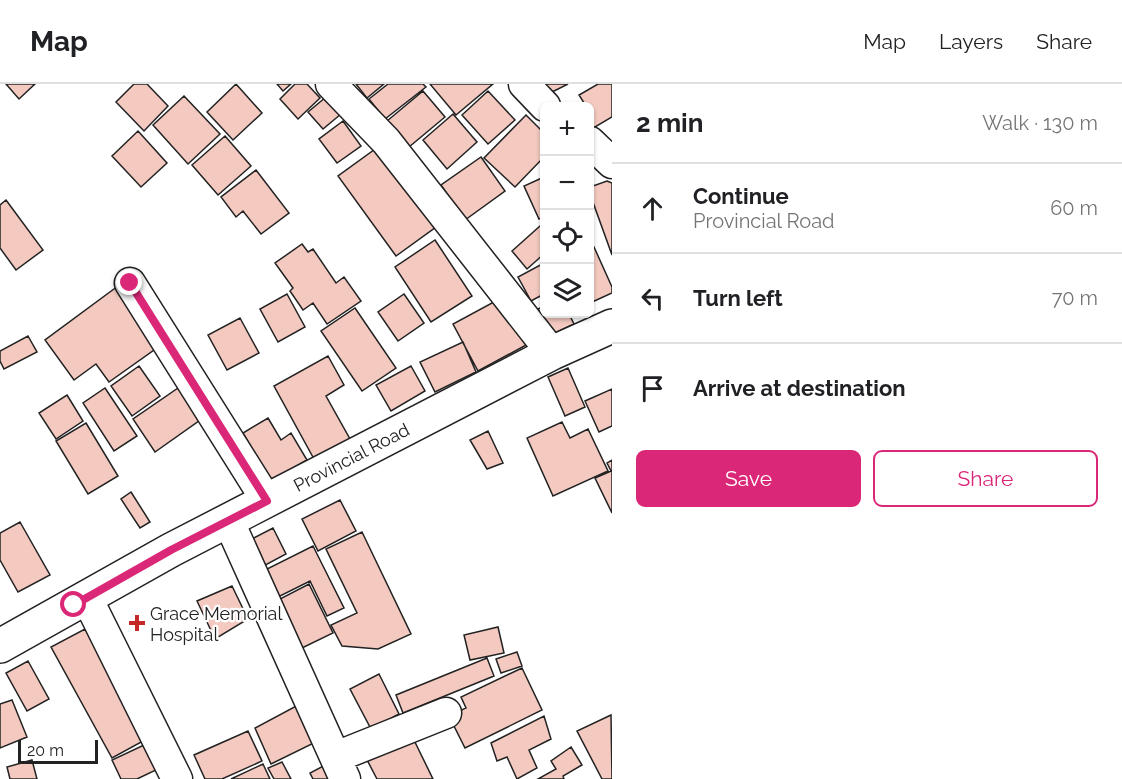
<!DOCTYPE html>
<meta charset="utf-8">
<style>
:root{--surface:#fff;--page:#f6f6f6;--text:#202124;--muted:#757577;--line:#e0e0e0;--accent:#db2777}
body{margin:0;font-family:Raleway,sans-serif;background:var(--page);color:var(--text)}
.controls{position:absolute;right:18px;top:18px;display:grid;overflow:hidden;border-radius:9px;box-shadow:0 2px 4px #0004}
.controls button{width:54px;height:54px;display:grid;place-items:center;padding:0;border:0;border-bottom:2px solid var(--line);background:var(--surface);color:var(--text);font:30px sans-serif}
.scale{position:absolute;left:18px;bottom:15px;width:80px;box-sizing:border-box;padding-left:6px;border:3px solid #222;border-top:0;font-size:16px;line-height:21px;white-space:nowrap;color:#222;-webkit-text-stroke:4px #fff;paint-order:stroke}
.stop{position:absolute;width:18px;height:18px;margin:-14px;border:4px solid #db2777;border-radius:50%;background:#fff}
.stop.end{background:#db2777;border-color:#fff;box-shadow:0 2px 6px #0008}
.list{margin:0;padding:0;list-style:none}
h2{display:flex;justify-content:space-between;align-items:center;height:78px;margin:0;padding:0 24px;font-size:26px}
h2 small{font-size:20px;font-weight:400;color:var(--muted)}
.list li{display:grid;grid-template-columns:39px 1fr auto;gap:18px;align-items:center;box-sizing:border-box;height:90px;padding:0 24px;border-top:2px solid var(--line)}
.list b{display:block;font-size:22px;white-space:nowrap}
.list p{margin:0;font-size:20px;white-space:nowrap;color:var(--muted)}
.list em{font-size:20px;font-style:normal;color:var(--muted)}
.actions{display:flex;gap:12px;padding:18px 24px}
.actions a{flex:1;padding:14px 0;border:2px solid var(--accent);border-radius:9px;text-align:center;font-size:21px;color:var(--accent)}
.actions .main{background:var(--accent);color:#fff}
.icon{flex:none;width:33px;height:33px;fill:none;stroke:currentColor;stroke-width:2;stroke-linecap:round;stroke-linejoin:round}
.map{position:relative;flex:none;width:612px;height:695px;overflow:hidden}
header{display:flex;align-items:center;gap:36px;box-sizing:border-box;height:84px;padding:0 30px;background:var(--surface);border-bottom:2px solid var(--line)}
header strong{font-size:28px}
nav{display:flex;gap:33px;margin-inline-start:auto;font-size:21px}
main{display:flex}
aside{flex:1;background:var(--surface)}
.map>svg:first-child{display:block}
</style>
<header>
<strong>Map</strong>
<nav><a>Map</a><a>Layers</a><a>Share</a></nav>
</header>
<main>
<div class="map">
<svg width="612" height="695" viewBox="0 0 612 695">
<rect width="100%" height="100%" fill="#fff"/>
<!-- building -->
<path fill="#f3c9c0" stroke="#222" stroke-width="1.5" d="M6 0H35L19 15Z
M134 0H147L168 22 144 47 116 18Z
M236 0 262 29 233 56 207 28Z
M277 0H291L283 7Z
M295 0H307L320 14 298 35 280 15Z
M356 0H384L367 14Z
M388 0H423L426 3 385 35 369 15Z
M430 0H493L456 31Z
M538 0H568L548 10Z
M598 0H612V33L590 46V22H586L579 11Z
M423 7 445 33 409 63 387 37Z
M488 7 515 36 488 60 462 31Z
M184 12 220 50 188 80 153 41Z
M326 13 341 30 323 45 308 28Z
M453 30 477 58 447 85 423 56Z
M526 31 544 49V73L515 103 484 74Z
M343 37 361 62 337 79 319 55Z
M138 47 167 79 141 103 112 72Z
M225 52 251 82 218 111 192 81Z
M378 63 436 143 396 172 338 92Z
M481 73 505 107 465 136 441 101Z
M256 86 289 129 261 150 243 127 236 133 221 113Z
M544 93V133L539 135 524 102Z
M607 97 612 99V171L590 110V103Z
M6 116 43 166 16 186 0 164V121Z
M540 142 544 146V170L527 185 512 167Z
M435 156 472 212 431 238 395 183Z
M302 160 308 168 313 165 336 199 344 193 361 217 327 240 313 219 303 226 290 207 293 204 275 179Z
M594 163 612 203V209L590 219V165Z
M544 179V210L531 217 518 193Z
M118 202 161 261 109 298 96 280 74 296 45 256Z
M287 210 305 243 278 258 260 225Z
M404 210 424 239 398 257 378 228Z
M503 213 528 260 478 287 453 240Z
M544 222V230H569L574 240 551 251 538 225Z
M355 224 396 284 362 307 321 247Z
M240 234 259 269 227 286 208 251Z
M28 252 37 268 4 285 0 277V267Z
M463 258 476 288 435 308 420 278Z
M328 272 344 301 326 312 350 355 314 375 274 302Z
M139 282 160 312 132 332 111 302Z
M411 282 425 307 391 327 376 301Z
M568 284 585 323 565 332 548 293Z
M181 302 203 334 155 368 133 335Z
M105 304 137 352 114 367 83 319Z
M612 305V342L599 348 585 317Z
M67 311 83 337 56 355 39 329Z
M268 334 281 356 291 349 307 376 271 397 243 349Z
M562 338 570 354 588 345 608 387 553 412 527 354Z
M86 339 118 392 88 410 56 357Z
M488 347 503 379 487 385 470 356Z
M612 376V429L595 394 611 387 607 379Z
M131 408 150 438 140 444 121 415Z
M340 416 356 447 318 467 302 435Z
M20 438 50 491 18 508 0 476V449Z
M273 444 286 470 258 485 244 459Z
M362 448 411 550 378 565 342 562 331 541 357 529 326 465Z
M313 462 344 524 327 532 310 497 276 514 263 487Z
M309 500 333 549 302 564 278 516Z
M232 502 248 535 215 555 197 517Z
M498 543 504 569 470 576 464 551Z
M85 545 145 656 112 674 51 563Z
M517 568 522 582 501 589 496 575Z
M487 574 494 592 403 629 396 611Z
M28 577 49 615 27 627 6 589Z
M522 584 542 626 465 664 449 632 466 624 461 613Z
M379 590 399 630 371 645 350 605Z
M12 616 27 653 0 664V620Z
M300 620 320 656 271 680 255 644Z
M611 631 612 695H602L577 647Z
M544 632 551 655 529 666 537 684 517 695 507 673 497 677 491 659Z
M248 647 262 677 222 695H205L194 671Z
M412 652 433 695H377L366 674Z
M144 661 156 686 137 695H121L112 676Z
M571 663 582 681 563 692 564 695H538L556 685 551 677Z
M32 676 37 695H10L7 683Z
M282 678 291 695H274L268 684Z
M331 678 339 695H313L310 689Z
M263 680 270 695H231Z"/>
<g fill="none" stroke-linecap="round" stroke-linejoin="round">
<defs>
<path id="minor" d="M331 0 386 57 552 269
M524 0 545 22
M590 58 612 79
M130 199 267 417
M229 438 345 695
M87 514 177 695
M336 673 446 629"/>
<g id="major">
<path id="s1" d="M0 562 171 466 552 269 612 242"/>
</g>
</defs>
<!-- minor casing -->
<use href="#minor" stroke="#222" stroke-width="33"/>
<!-- major casing -->
<use href="#major" stroke="#222" stroke-width="36"/>
<!-- minor -->
<use href="#minor" stroke="#fff" stroke-width="30"/>
<!-- major -->
<use href="#major" stroke="#fff" stroke-width="33"/>
</g>
<g fill="none" stroke-linecap="round" stroke-linejoin="round">
<!-- route -->
<path stroke="#db2777" stroke-width="8" d="M74 521 171 466 267 417 130 199"/>
</g>
<!-- markers -->
<path fill="#c62828" stroke="#fff" stroke-width="2" d="M134 530h6v6h6v6h-6v6h-6v-6h-6v-6h6z"/>
<g text-anchor="middle" dominant-baseline="central" stroke-width="4.5" stroke-linejoin="round" paint-order="stroke">
<!-- street labels -->
<g font-size="18" fill="#222" stroke="#fff">
<text stroke="none"><textPath href="#s1" startOffset="399">Provincial Road</textPath></text>
</g>
<!-- poi labels -->
<g font-size="18" fill="#222" stroke="#fff" text-anchor="start">
<text x="150" y="529">Grace Memorial<tspan x="150" dy="21">Hospital</tspan></text>
</g>
</g>
</svg>
<div class="controls">
<button>+</button>
<button>−</button>
<button><svg class="icon" aria-label="locate" viewBox="0 0 24 24"><circle cx="12" cy="12" r="6"/><path d="M12 2v4M12 18v4M2 12h4M18 12h4"/></svg></button>
<button><svg class="icon" aria-label="layers" viewBox="0 0 24 24"><path d="M12 4l9 5-9 5-9-5zM3 14l9 5 9-5"/></svg></button>
</div>
<div class="scale">20 m</div>
<div class="stop" style="left:74px;top:521px"></div>
<div class="stop end" style="left:130px;top:199px"></div>
</div>
<aside>
<h2>2 min<small>Walk · 130 m</small></h2>
<ul class="list">
<li><svg class="icon" aria-label="ahead" viewBox="0 0 24 24"><path d="M12 20V5M6 11l6-6 6 6"/></svg><div><b>Continue</b><p>Provincial Road</p></div><em>60 m</em></li>
<li><svg class="icon" aria-label="left" viewBox="0 0 24 24"><path d="M17 20v-9H6M10 6l-5 5 5 5"/></svg><div><b>Turn left</b></div><em>70 m</em></li>
<li><svg class="icon" aria-label="arrive" viewBox="0 0 24 24"><path d="M6 21V4h12l-3 4 3 4H6"/></svg><div><b>Arrive at destination</b></div></li>
</ul>
<div class="actions"><a class="main">Save</a><a>Share</a></div>
</aside>
</main>
